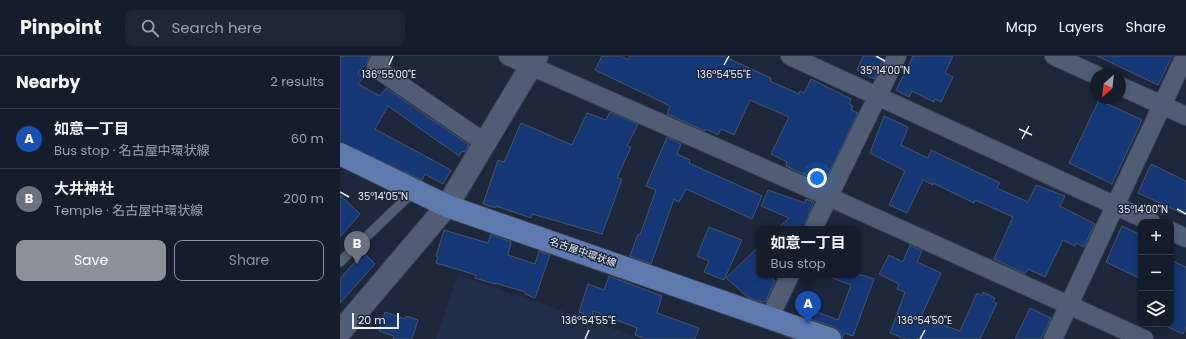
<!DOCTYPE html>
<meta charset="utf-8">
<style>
:root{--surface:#151d2c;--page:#1e2634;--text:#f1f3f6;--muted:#9da2a9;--line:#343b48;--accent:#8c9099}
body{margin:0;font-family:Poppins,"Noto Sans JP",sans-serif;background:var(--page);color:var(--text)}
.controls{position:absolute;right:12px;bottom:12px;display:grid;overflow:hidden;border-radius:8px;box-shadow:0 2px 6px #0003}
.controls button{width:36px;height:36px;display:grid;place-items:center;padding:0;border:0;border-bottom:1px solid var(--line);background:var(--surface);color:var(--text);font:20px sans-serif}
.compass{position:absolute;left:750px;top:12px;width:36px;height:36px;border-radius:50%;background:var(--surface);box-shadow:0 2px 6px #0003;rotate:207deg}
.scale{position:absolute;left:12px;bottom:10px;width:47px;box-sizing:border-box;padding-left:4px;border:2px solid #eaf2ff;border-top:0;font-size:11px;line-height:14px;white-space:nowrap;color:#eaf2ff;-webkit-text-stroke:3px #1c273b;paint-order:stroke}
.you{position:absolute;left:477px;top:122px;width:14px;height:14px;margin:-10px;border:3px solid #fff;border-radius:50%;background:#1a73e8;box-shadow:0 0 0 6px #1a73e833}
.badge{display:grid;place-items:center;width:26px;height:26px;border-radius:50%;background:var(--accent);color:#fff;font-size:13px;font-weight:700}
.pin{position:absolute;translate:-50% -33px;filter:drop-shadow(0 1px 2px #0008)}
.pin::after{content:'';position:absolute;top:21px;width:14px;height:12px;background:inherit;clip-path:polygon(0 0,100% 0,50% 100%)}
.popup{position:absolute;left:416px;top:170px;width:104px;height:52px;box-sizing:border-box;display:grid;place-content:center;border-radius:8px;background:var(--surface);filter:drop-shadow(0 1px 3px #0005);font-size:13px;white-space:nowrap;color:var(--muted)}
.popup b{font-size:15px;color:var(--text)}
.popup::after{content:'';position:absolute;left:50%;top:100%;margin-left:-8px;border:8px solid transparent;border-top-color:var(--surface)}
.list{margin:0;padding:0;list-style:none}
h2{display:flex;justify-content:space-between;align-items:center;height:52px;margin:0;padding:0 16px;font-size:17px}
h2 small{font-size:13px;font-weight:400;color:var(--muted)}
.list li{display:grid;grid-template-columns:26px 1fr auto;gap:12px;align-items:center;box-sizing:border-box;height:60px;padding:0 16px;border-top:1px solid var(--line)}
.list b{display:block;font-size:15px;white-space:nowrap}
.list p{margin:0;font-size:13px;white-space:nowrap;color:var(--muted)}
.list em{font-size:13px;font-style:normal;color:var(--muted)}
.actions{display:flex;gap:8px;padding:12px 16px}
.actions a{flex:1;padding:9px 0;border:1px solid var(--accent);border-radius:8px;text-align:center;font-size:14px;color:var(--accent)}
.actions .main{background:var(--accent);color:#fff}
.icon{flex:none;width:22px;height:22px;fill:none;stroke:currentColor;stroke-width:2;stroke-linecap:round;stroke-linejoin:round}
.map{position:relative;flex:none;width:846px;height:283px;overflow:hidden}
header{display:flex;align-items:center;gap:24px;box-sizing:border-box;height:56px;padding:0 20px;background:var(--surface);border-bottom:1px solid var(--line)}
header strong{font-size:19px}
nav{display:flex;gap:22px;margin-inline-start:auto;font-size:14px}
.search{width:280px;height:36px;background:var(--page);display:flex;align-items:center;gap:10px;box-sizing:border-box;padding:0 14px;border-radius:8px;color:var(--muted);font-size:15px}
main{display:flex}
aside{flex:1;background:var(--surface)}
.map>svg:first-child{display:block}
</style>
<header>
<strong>Pinpoint</strong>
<div class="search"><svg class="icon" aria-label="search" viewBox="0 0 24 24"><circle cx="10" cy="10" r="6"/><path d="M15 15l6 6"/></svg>Search here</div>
<nav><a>Map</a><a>Layers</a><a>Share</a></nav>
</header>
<main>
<aside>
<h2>Nearby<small>2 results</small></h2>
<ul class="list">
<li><span class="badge" style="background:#1a4fb4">A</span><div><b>如意一丁目</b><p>Bus stop · 名古屋中環状線</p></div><em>60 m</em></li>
<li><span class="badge" style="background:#6b7280">B</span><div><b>大井神社</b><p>Temple · 名古屋中環状線</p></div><em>200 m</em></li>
</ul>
<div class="actions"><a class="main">Save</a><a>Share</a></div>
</aside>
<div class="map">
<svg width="846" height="283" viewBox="0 0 846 283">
<rect width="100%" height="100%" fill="#1c273b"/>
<!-- built -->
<path fill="#202e48" d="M118 219 303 283H96Z"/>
<!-- building -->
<path fill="#173876" stroke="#47546a" d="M0 0H30L27 7 18 17 23 22 18 28 40 40 46 32 129 89 125 96 122 95 119 100 48 50 35 73 111 114 103 128 85 118 82 124 0 86Z
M262 0H281L288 4 290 0H383L431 22 430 25 459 38 460 35 464 37 471 23 511 43 509 48 513 50 511 54 518 57 484 127 446 110 447 106 431 98 449 61 410 44 394 79 381 73 378 79 366 73 365 75 327 58 330 50 255 14Z
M523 0H536L543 4 534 23 517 14Z
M573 0H613L605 17 613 21 601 46 595 43 594 46 572 35 569 41 556 34Z
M757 0H832L818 29Z
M759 44 802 64 772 128 729 107Z
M270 56 298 68 287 90 291 91 277 122 282 123 262 178 192 158 191 162 156 150V152L143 148 158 104 164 106 181 67 232 89 247 57 266 64Z
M544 60 568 71 561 89 588 102 591 94 660 127 657 132 688 146 696 129 725 140 720 150 755 168 744 191 736 187 735 190 723 184 705 221 688 213 685 218 654 203 673 161 635 144 634 147 593 127V129L583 124 567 157 549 149 565 115 530 97Z
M327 81 341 88 337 98 350 104 349 107 422 140 412 163 346 133 339 146 334 143 311 208 290 200 298 178 300 179 316 134 306 130Z
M811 108 846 125V159L798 137Z
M428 134 465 147 466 143 474 146 463 173H437L449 162 421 150Z
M0 139 20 158 0 181Z
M782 170 801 179V223L766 206Z
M369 171 402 184 384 224 364 216 369 205 357 200Z
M104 174 148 187 151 178 171 186 168 199 195 208 199 195 210 199 195 242 185 238V236L155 227V228L135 222 136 219 96 207 98 201 96 200Z
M570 189 582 195 577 206 601 217 581 261 620 275 637 237 642 240 643 236 655 242 653 246 657 247 640 283H566L550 277 565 236 557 233 559 228 539 218 549 199 563 206Z
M419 190V219H429L435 225 426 245 422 246 409 242 386 222Z
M23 196 35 208 0 247V223Z
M831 204 846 211V271L843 278 828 271 831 268Z
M489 219H522L534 223 513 280 504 277 502 283 500 275 494 271 461 260 464 251 498 264 511 229 489 221Z
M269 220 322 240 317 257 359 272 355 283H306L295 279 297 272 253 255 252 261 239 256 248 228 264 234Z
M690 252 711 262 701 283H675Z
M45 256 65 263 66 260 78 264 72 283H53L54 280 39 275Z"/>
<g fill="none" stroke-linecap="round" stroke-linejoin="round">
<defs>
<path id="service" d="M0 206 74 135"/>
<path id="minor" d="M41 0 36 12 145 87
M168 0 489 141 804 283
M450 0 811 166
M714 0 756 19
M780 30 846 60
M473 173 557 0
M831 175 846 182
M430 261 450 219
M713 283 845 0"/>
<path id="tertiary" d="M0 276 107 150 197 0"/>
<path id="primary" d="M0 98 107 150 490 283"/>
</defs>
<!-- service casing -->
<use href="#service" stroke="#384152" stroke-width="11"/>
<!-- minor casing -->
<use href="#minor" stroke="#384152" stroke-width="20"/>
<!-- tertiary casing -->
<use href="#tertiary" stroke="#384152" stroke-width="24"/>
<!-- primary casing -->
<use href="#primary" stroke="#384152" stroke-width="24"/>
<!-- service -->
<use href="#service" stroke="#515d74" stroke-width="9"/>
<!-- minor -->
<use href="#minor" stroke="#515d74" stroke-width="18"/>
<!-- tertiary -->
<use href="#tertiary" stroke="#515d74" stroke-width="22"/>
<!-- primary -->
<use href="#primary" stroke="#5e7aae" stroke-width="22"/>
</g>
<!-- ticks -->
<path fill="none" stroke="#eaf2ff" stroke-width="1.5" d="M536 0 545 5M49 9 53 0M384 9 389 0M679 73 692 79M682 83 689 70M0 136 9 141M837 153 846 158M245 283 249 274M580 283 585 274"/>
<g text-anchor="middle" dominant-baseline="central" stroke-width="3" stroke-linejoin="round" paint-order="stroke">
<!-- street labels -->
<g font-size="10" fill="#eaf2ff" stroke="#1c273b">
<text transform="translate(243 196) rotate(19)">名古屋中環状線</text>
</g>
</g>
<g font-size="10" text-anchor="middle" fill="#eaf2ff" stroke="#1c273b" stroke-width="3" stroke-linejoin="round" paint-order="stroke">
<text x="545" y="18">35°14'00"N</text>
<text x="49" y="22">136°55'00"E</text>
<text x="384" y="22">136°54'55"E</text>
<text x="43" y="144">35°14'05"N</text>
<text x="803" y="157">35°14'00"N</text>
<text x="249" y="268">136°54'55"E</text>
<text x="585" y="268">136°54'50"E</text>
</g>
</svg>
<div class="controls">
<button>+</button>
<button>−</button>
<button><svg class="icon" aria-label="layers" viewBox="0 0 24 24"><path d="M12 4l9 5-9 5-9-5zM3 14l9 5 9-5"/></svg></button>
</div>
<svg class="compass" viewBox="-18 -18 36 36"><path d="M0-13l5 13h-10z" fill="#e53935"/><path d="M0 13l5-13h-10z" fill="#9da2a9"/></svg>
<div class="scale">20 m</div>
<div class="you"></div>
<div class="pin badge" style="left:468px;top:268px;background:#1a4fb4">A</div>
<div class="popup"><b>如意一丁目</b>Bus stop</div>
<div class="pin badge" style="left:17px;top:208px;background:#6b7280">B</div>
</div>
</main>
